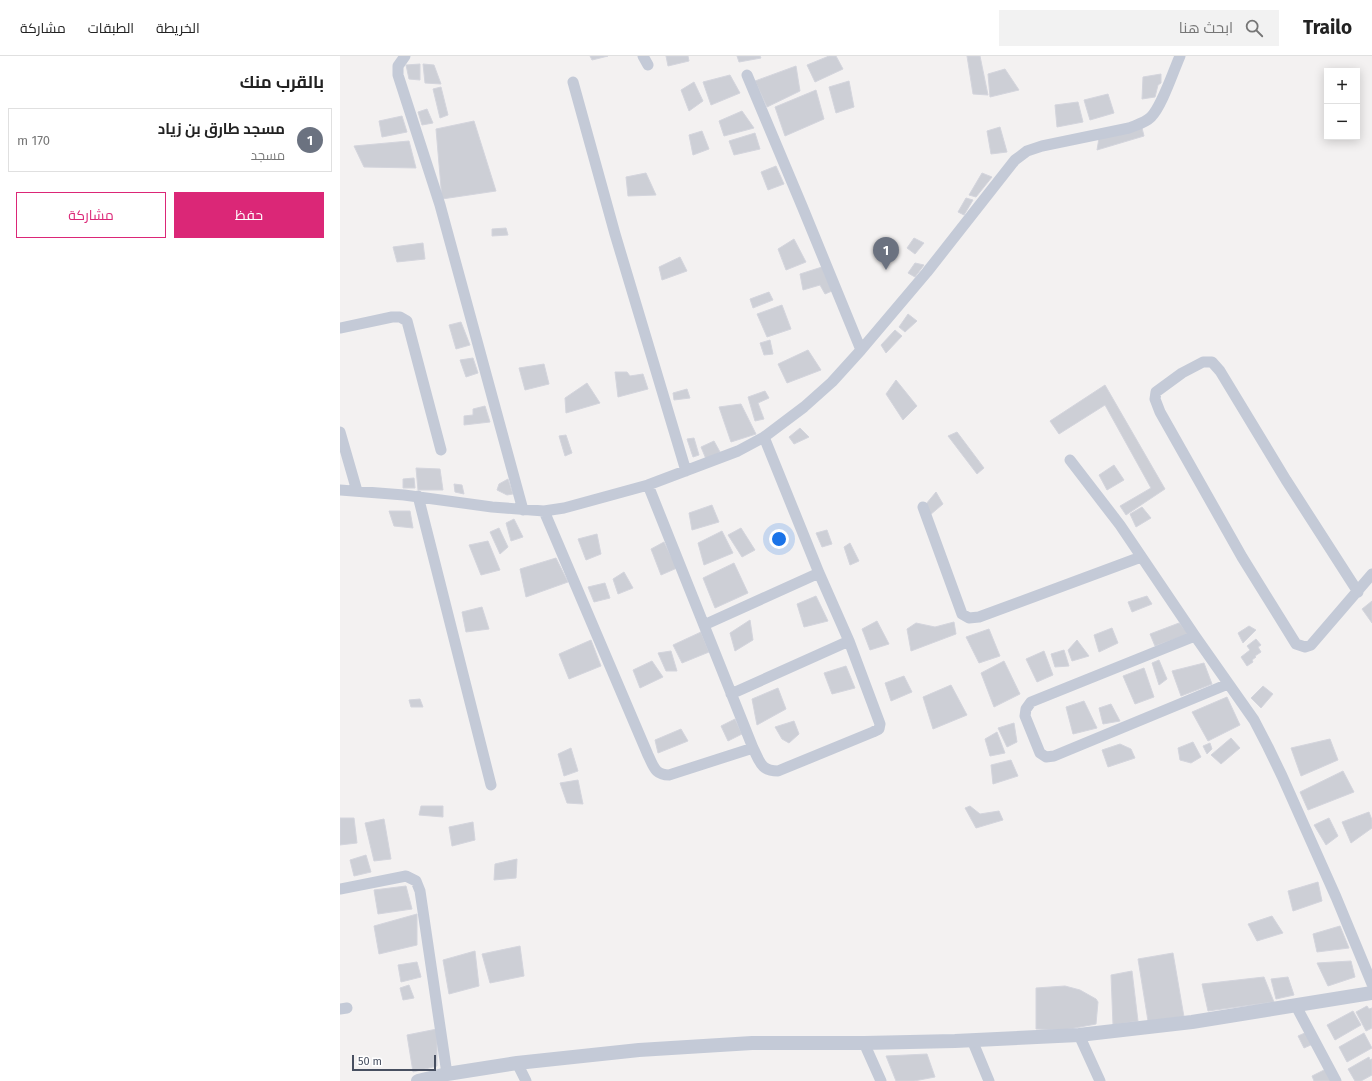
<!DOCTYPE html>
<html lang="ar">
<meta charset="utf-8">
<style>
:root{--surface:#fff;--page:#f2f2f2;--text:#222;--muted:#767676;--line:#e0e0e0;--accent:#db2777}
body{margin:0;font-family:"Fira Sans",Cairo,sans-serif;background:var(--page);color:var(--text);direction:rtl}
.controls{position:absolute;right:12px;top:12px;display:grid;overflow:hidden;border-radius:0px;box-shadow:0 2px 10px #0003}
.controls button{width:36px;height:36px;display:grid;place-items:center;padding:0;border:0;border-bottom:1px solid var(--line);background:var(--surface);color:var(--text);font:20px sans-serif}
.scale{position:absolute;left:12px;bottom:10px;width:84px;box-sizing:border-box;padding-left:4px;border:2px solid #474f60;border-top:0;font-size:11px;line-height:14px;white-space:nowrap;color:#474f60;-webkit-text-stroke:3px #fff;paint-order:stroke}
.you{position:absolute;left:439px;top:483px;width:14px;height:14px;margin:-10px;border:3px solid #fff;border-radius:50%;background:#1a73e8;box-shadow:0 0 0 6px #1a73e833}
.badge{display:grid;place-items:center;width:26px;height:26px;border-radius:50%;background:var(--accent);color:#fff;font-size:13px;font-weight:700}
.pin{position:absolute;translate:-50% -33px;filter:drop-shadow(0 1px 2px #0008)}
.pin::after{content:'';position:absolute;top:21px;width:14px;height:12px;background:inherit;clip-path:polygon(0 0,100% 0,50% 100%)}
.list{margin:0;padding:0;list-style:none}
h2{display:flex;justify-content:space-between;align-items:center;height:52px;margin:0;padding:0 16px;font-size:17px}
h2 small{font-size:13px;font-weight:400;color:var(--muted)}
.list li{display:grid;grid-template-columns:26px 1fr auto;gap:12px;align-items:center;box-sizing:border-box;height:64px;margin:0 8px 8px;padding:0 8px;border:1px solid var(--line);border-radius:0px}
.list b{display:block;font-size:15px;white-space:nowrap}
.list p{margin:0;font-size:13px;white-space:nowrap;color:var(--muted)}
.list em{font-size:13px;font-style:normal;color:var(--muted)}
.actions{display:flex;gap:8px;padding:12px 16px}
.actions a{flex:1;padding:9px 0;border:1px solid var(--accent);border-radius:0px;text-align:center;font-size:14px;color:var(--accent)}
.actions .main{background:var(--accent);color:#fff}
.icon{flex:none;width:22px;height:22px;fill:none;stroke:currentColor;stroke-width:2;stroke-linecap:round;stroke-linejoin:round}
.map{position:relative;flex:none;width:1032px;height:1025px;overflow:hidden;direction:ltr}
header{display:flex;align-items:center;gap:24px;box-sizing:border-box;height:56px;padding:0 20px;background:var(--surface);border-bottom:1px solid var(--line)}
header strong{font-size:19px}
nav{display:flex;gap:22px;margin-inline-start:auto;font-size:14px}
.search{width:280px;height:36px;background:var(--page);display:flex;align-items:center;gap:10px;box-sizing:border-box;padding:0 14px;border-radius:0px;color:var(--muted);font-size:15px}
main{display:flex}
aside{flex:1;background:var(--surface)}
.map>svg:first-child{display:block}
</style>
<header>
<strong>Trailo</strong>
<div class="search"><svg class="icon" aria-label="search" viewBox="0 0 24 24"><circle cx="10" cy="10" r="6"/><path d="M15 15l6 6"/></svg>ابحث هنا</div>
<nav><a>الخريطة</a><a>الطبقات</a><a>مشاركة</a></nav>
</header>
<main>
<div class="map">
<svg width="1032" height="1025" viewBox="0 0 1032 1025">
<rect width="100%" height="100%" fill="#f3f1f1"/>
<!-- building -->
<path fill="#cdcfd6" stroke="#d4d5dd" d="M250 0H268L252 4Z
M326 0H348L349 5 328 10Z
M397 0H420L421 2 399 6Z
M489 0H496L503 13 475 26 467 9Z
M627 0H640L648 39 633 38Z
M80 8V24L69 23 66 9Z
M83 8 94 9 101 28 85 27Z
M456 10 460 35 427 51 415 25Z
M665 13 679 34 650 41 648 18Z
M821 18V27L818 29 815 41 802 43 803 21Z
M390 19 400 37 371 49 363 26Z
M509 25 514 51 496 57 489 31Z
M354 26 363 45 349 55 341 34Z
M101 31 108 59 100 62 93 33Z
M476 34 484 63 445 80 435 51Z
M768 38 774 57 750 64 744 44Z
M738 46 743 66 717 71 715 49Z
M87 53 93 67 82 69 78 56Z
M402 55 414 72 384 80 379 65Z
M62 60 67 76 42 81 39 65Z
M134 65 156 135 102 143 96 73Z
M660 71 667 96 651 98 647 75Z
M802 72 804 80 757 94 759 82Z
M362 75 369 93 353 99 349 79Z
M415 77 420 93 394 99 389 85Z
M69 85 76 112 24 111 14 90Z
M436 110 444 128 428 134 421 116Z
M306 117 316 139 288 140 286 121Z
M642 117 652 121 636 141 629 139Z
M626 142 633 144 624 159 618 156Z
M166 172 168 179 152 180V173Z
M574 182 584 187 575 198 567 192Z
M454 183 466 206 446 214 438 193Z
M83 187 85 203 57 206 53 191Z
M340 201 347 215 322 224 319 211Z
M575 207 584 209 575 221 568 217Z
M482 211 492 235 485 238 480 229 463 234 460 218Z
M429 236 433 244 413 252 410 243Z
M442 249 451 273 427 281 417 258Z
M568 258 577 265 565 276 559 271Z
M121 266 130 289 116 293 109 269Z
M555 274 562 280 546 297 541 289Z
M430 284 433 298 424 299 420 287Z
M468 294 481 314 447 327 438 308Z
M133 302 138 317 126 321 120 304Z
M204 308 209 328 185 334 179 312Z
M275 316H287L290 320 303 318 308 333 278 341Z
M556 324 577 350 563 364 546 338Z
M247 327 260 347 226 357 225 342Z
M765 329 825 433 786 459 780 450 811 432 765 349 719 378 710 365Z
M347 333 350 342 334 344 333 337Z
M425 335 429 342 418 347 424 363 415 365 408 341Z
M401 348 416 378 391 386 379 351Z
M145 350 150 366 124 369V360L133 359V353Z
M460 372 469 381 454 388 449 381Z
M617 376 644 412 637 418 608 380Z
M226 379 232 397 225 400 219 380Z
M354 382 359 399 353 401 347 383Z
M374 385 380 396 366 403 361 391Z
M774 409 784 424 767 434 759 419Z
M76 412 100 413 103 434H78Z
M74 422 75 432H63V423Z
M168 423 173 438 167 439 157 434 159 428Z
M114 428 122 429 124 438 115 436Z
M596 436 603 448 590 459 586 448Z
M372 449 379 466 352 474 349 457Z
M802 451 811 462 796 471 790 458Z
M49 455H70L73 472 54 470Z
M174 463 183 481 171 485 166 467Z
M159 472 168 491 160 498 150 476Z
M401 472 415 494 402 501 388 479Z
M487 474 492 488 482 491 476 477Z
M382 475 393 497 364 509 358 487Z
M257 478 261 498 246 504 238 483Z
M148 485 160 514 141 519 129 489Z
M324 486 337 512 321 519 311 493Z
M510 487 519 505 510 509 504 491Z
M216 502 228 526 186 541 180 513Z
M394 507 408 537 375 552 363 522Z
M284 516 293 532 278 538 273 523Z
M265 527 270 542 254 546 248 531Z
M476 540 488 565 464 571 457 548Z
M807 540 812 548 792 556 788 546Z
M1032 545V567L1022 553Z
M142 551 149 573 126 576 122 556Z
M410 564 413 584 395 595 390 577Z
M537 565 549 588 530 594 522 573Z
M614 566 616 578 571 595 567 573 576 567 595 571Z
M839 567 849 578 815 590 810 578Z
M909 570 916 574 903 587 898 577Z
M772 572 778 587 759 596 754 579Z
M649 573 660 600 639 607 626 581Z
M361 576 369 596 342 607 333 589Z
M916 583 921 589 918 591 921 596 915 600 916 601 912 604 913 606 907 610 901 601 910 594 907 590Z
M251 584 261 610 229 623 219 598Z
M737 584 749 600 732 605 728 594Z
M724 594 729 610 715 611 711 598Z
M331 595 337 615H326L318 597Z
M704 595 713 619 697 626 686 603Z
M819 604 827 623 819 629 812 607Z
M312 605 323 621 300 632 293 614Z
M664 605 680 638 654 651 641 617Z
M864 607 872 628 841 640 832 615Z
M506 610 515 632 492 638 484 617Z
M804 612 814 641 795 648 783 620Z
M564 620 572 636 551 645 545 627Z
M611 629 627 659 593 673 583 641Z
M923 630 933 638 921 652 911 642Z
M438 632 446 653 417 669 412 643Z
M887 641 900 669 868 685 852 656Z
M80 643 83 651H71L69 644Z
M744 645 757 672 733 678 726 651Z
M771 648 780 665 763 668 759 652Z
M395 663 402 678 388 685 381 670Z
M454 665 459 678 449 687 442 683 435 671Z
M674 667 677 686 667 691 658 672Z
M341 673 348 685 318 697 315 684Z
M657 676 665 697 650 700 645 683Z
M891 682 900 692 881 708 871 699Z
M990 683 998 704 961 720 951 692Z
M853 686 861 701 851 707 840 704 838 692Z
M870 687 872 693 867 698 863 690Z
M780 688 791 693 795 702 768 711 762 694Z
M231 692 238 715 224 720 218 698Z
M671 704 678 720 653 728 651 709Z
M1003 715 1014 736 968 754 960 736Z
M238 724 243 748 227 747 220 727Z
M81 750H103V761L79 759Z
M630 750 640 758 659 755 663 764 636 772 625 752Z
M1029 756 1032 764V772L1011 787 1002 766Z
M0 762H14L17 787 0 789Z
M989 762 998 780 986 789 974 769Z
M44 763 51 803 34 805 25 767Z
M133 766 135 784 112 790 109 771Z
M26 799 31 816 14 820 10 804Z
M177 803 176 822 154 824 155 808Z
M978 826 982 845 953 855 948 835Z
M66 830 72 853 38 858 34 834Z
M77 858V889L39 898 34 870Z
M932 860 943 877 917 885 908 868Z
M1000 870 1009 892 977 896 973 878Z
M180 890 184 920 150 927 142 898Z
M135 895 139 930 109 938 103 904Z
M833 897 844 961 808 965 798 903Z
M1011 905 1015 921 988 930 977 907Z
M77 906 81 921 61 926 58 909Z
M792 915 798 965 773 969 771 919Z
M924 921 934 946 868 955 862 928Z
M948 921 954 939 936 943 931 923Z
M69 929 74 942 63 944 60 932Z
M725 930 740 934 756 943 758 946 756 968 724 974 696 973V932Z
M1027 950 1029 953 1032 952V972L1026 975 1016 956Z
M1013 955 1021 969 995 984 987 969Z
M97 973V1010L73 1016 67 979Z
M967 976 973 988 964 992 958 980Z
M1024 977 1032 992 1007 1006 999 991Z
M587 998 595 1021 574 1025H556L546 1000Z
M1029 1001 1030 1004 1032 1003V1019L1021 1025H1015L1008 1013Z
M986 1013 993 1025H974L972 1020Z"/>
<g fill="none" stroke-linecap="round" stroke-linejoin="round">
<!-- minor -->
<path stroke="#c4cad7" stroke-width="11" d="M65 0 58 10V19L100 149 183 454
M303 0 308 9
M407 19 462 150 521 294
M233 26 275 178 346 415
M0 272 52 261H60L67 265 101 394
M0 376 17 435
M730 404 780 469 855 580 914 664 928 691 942 720 996 841 1032 928
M308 429 413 692C420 706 421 715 438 715L533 676 539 673 540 668 509 585 479 517 424 381
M0 434 64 439 152 451 204 455 224 452 308 429 398 395 424 381 464 351 492 326 521 294 587 216 675 104 687 95 702 90 789 72C796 69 805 67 811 61 822 50 833 16 840 0
M78 440 151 729
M583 451 622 558 629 562 639 561 801 501
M204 455 308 699C314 711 315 719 329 719L413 692
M1018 536 946 424 880 315 872 306H863L842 317 816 336 815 343 820 356 902 501 956 588 965 591 971 589 1032 518
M364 569 479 517
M855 580 691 646 686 653 685 660 700 697 706 701 714 700 888 628
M391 638 509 585
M0 833 66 820 76 825 80 835 107 1018
M956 950 996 1025
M0 953 7 952
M739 979 760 1025
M632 984 649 1025
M524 987 541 1025
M177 1007 186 1025"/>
<!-- tertiary -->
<path stroke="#c4cad7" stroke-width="14" d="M78 1025 107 1018 177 1007 299 994 412 987H524L615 985 739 979 852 966 1032 937"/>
</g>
</svg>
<div class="controls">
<button>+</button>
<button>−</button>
</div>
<div class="scale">50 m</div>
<div class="you"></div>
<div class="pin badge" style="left:546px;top:214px;background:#6b7280">1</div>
</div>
<aside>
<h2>بالقرب منك<small></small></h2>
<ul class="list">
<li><span class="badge" style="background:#6b7280">1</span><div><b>مسجد طارق بن زياد</b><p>مسجد</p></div><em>170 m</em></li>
</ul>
<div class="actions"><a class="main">حفظ</a><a>مشاركة</a></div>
</aside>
</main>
